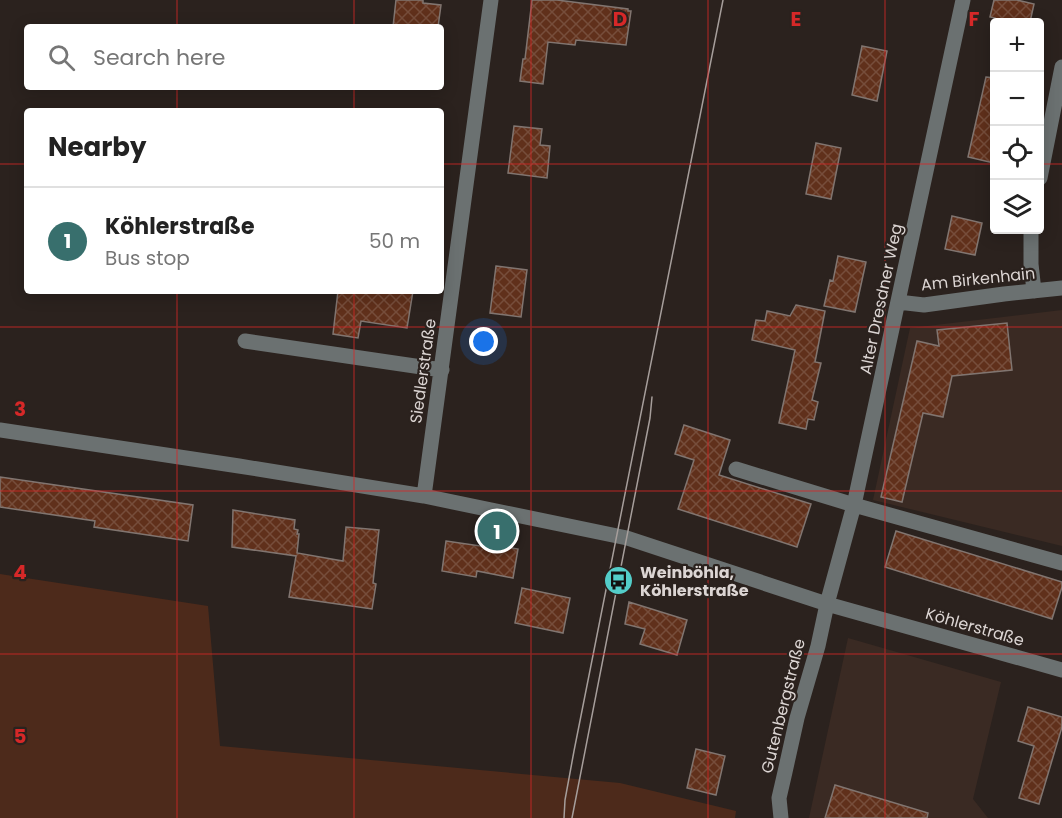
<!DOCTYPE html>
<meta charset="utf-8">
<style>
:root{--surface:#fff;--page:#f6f6f6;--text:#222;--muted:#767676;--line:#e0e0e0;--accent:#386f6d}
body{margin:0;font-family:Poppins,sans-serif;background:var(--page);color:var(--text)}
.controls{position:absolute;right:18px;top:18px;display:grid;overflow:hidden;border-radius:6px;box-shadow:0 3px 15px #0003}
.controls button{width:54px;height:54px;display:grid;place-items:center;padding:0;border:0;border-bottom:2px solid var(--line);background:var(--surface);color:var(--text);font:30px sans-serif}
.you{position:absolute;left:484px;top:342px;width:21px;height:21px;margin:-15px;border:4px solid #fff;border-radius:50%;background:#1a73e8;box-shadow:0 0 0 9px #1a73e833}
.badge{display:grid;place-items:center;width:39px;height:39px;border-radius:50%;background:var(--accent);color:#fff;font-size:20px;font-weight:700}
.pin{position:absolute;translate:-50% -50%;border:3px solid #fff;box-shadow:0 2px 6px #0006}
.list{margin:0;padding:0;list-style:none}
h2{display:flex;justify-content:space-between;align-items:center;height:78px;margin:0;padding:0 24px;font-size:26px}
h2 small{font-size:20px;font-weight:400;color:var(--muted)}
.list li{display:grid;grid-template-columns:39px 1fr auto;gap:18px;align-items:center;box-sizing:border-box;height:108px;padding:0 24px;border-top:2px solid var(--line)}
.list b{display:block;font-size:22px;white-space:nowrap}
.list p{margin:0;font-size:20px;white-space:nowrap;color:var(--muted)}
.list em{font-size:20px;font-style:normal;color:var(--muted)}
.icon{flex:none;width:33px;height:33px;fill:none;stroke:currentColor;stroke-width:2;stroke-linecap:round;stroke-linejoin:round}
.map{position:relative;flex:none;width:1062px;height:818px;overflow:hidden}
.search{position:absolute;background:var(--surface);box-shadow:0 3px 15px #0003;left:24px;top:24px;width:420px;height:66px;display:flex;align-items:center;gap:15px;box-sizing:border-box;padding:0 21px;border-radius:6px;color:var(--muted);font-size:22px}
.panel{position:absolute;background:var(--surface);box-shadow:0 3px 15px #0003;left:24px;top:108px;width:420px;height:186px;border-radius:6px}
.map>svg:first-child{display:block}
</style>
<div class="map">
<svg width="1062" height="818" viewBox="0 0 1062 818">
<defs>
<pattern id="building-cross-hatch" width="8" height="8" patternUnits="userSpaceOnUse" patternTransform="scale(1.5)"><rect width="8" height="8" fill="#60301b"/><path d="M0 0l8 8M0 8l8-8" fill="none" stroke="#764d3b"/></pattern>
</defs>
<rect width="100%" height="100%" fill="#2b221e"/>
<!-- built -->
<path fill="#3a2a23" d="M1062 310V546L873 500 910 328Z
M848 638 1001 682 973 799 988 818H809Z"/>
<!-- green -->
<path fill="#4d2a1b" d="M0 574 208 606 220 746 620 783 736 811 735 818H0Z"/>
<!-- building -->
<path fill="url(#building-cross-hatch)" stroke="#817570" stroke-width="1.5" d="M396 0H423V3L441 5 438 27H393Z
M532 0H557L628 9V11H631L626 45 576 40 575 45 548 42 543 84 520 81 523 59H525Z
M994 0H1017L1034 4 1030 22H994L995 18 990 17Z
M862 46 887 51 877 101 852 95Z
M986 77 994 78V163L968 157Z
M514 126 542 129 540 145 550 146 547 178 508 173Z
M816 143 841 148 831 199 806 194Z
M952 216 982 223 975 255 945 249Z
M838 256 866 262 855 312 824 306 830 280 833 281Z
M496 266 527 270 521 317 490 313Z
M338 291H413L407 328 361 321 358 338 333 334Z
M796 305 825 311 815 362 821 363 812 400 818 402 814 420 808 419 806 429 779 423 795 350 752 340 756 320 765 321 767 311 790 316Z
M1007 323 1012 370 952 376 943 417 923 413 902 502 881 497 917 341 939 346 937 330Z
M684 425 730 440 719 475 811 504 797 547 678 509 694 460 675 454Z
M0 477 193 505 188 541 94 527 95 521 0 507Z
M233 510 295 520 294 529 298 530 297 534H299L297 553 343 561 346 527 379 530 373 583 376 584 372 609 289 597 296 556 232 547Z
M896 531 1062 582V587L1052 619 885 567Z
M446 541 494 548 495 545 518 549 513 578 477 571 476 577 442 571Z
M522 588 570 598 563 633 515 623Z
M629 602 687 620 677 655 640 644 645 629 625 624Z
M1028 707 1062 717V727L1039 804 1019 798 1034 746 1018 741Z
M696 749 725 756 716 795 687 788Z
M835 785 928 813 927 818H825Z"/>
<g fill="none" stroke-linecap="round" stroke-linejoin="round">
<!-- minor -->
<path stroke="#6b7171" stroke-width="15" d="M1040 178 1062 67
M1031 230V264L1034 291
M898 302 924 305 1004 294 1062 288
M245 341 442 370
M0 430 239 466 424 496 627 538 827 604 1062 670
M736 469 854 505 1062 563
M424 496 491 0
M781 818 779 798 785 772 797 718 818 646 827 604 854 505 963 0"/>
<!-- tram -->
<path stroke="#a69e9b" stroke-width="1.5" d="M564 818 565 800 574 751 723 0
M572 818 650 418 652 397"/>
</g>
<!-- grid -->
<path fill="none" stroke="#d62828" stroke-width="1.5" stroke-opacity="0.55" d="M177 0V27M354 0V27M531 0V818M708 0V818M885 0V818M177 87V111M354 87V111M0 164H27M441 164H994M1040 164H1062M177 291V818M354 291V818M0 327H1062M0 491H1062M0 654H1062"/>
<!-- icons -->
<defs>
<symbol id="bus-disc" viewBox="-11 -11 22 22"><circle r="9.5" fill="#53cdc9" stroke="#2b221e"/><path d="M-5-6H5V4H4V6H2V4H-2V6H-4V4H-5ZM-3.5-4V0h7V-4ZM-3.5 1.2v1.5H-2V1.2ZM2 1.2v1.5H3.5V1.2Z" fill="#111"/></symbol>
</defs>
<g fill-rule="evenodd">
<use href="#bus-disc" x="602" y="564" width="33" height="33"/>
</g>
<g text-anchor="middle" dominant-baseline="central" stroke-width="4.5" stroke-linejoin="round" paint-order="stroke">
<!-- street labels -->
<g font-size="16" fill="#dcd5d3" stroke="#2b221e">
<text transform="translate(978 279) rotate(-6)">Am Birkenhain</text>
<text transform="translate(881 299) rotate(-78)">Alter Dresdner Weg</text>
<text transform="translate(423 371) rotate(-82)">Siedlerstraße</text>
<text transform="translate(975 627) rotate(16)">Köhlerstraße</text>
<text transform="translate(783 706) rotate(-76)">Gutenbergstraße</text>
</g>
<!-- poi labels -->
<g font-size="16" font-weight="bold" fill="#dcd5d3" stroke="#2b221e" text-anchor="start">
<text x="640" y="572">Weinböhla,<tspan x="640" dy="18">Köhlerstraße</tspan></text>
</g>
</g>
<g font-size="20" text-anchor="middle" font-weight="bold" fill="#d62828" stroke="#2b221e" stroke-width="4.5" stroke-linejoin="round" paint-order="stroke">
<text x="620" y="26">D</text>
<text x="796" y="26">E</text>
<text x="974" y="26">F</text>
<text x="20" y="416">3</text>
<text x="20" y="579">4</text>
<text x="20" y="743">5</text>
</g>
</svg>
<div class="controls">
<button>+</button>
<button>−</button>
<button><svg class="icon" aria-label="locate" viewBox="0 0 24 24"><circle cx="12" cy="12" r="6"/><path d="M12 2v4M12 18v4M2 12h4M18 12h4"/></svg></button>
<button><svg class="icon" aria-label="layers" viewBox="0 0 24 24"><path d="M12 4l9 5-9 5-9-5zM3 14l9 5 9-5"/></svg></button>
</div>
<div class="you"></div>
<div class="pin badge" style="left:497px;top:531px">1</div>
<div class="search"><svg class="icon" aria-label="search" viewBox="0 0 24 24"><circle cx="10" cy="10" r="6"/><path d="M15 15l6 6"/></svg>Search here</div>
<section class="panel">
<h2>Nearby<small></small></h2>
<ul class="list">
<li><span class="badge">1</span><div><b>Köhlerstraße</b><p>Bus stop</p></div><em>50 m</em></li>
</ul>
</section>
</div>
